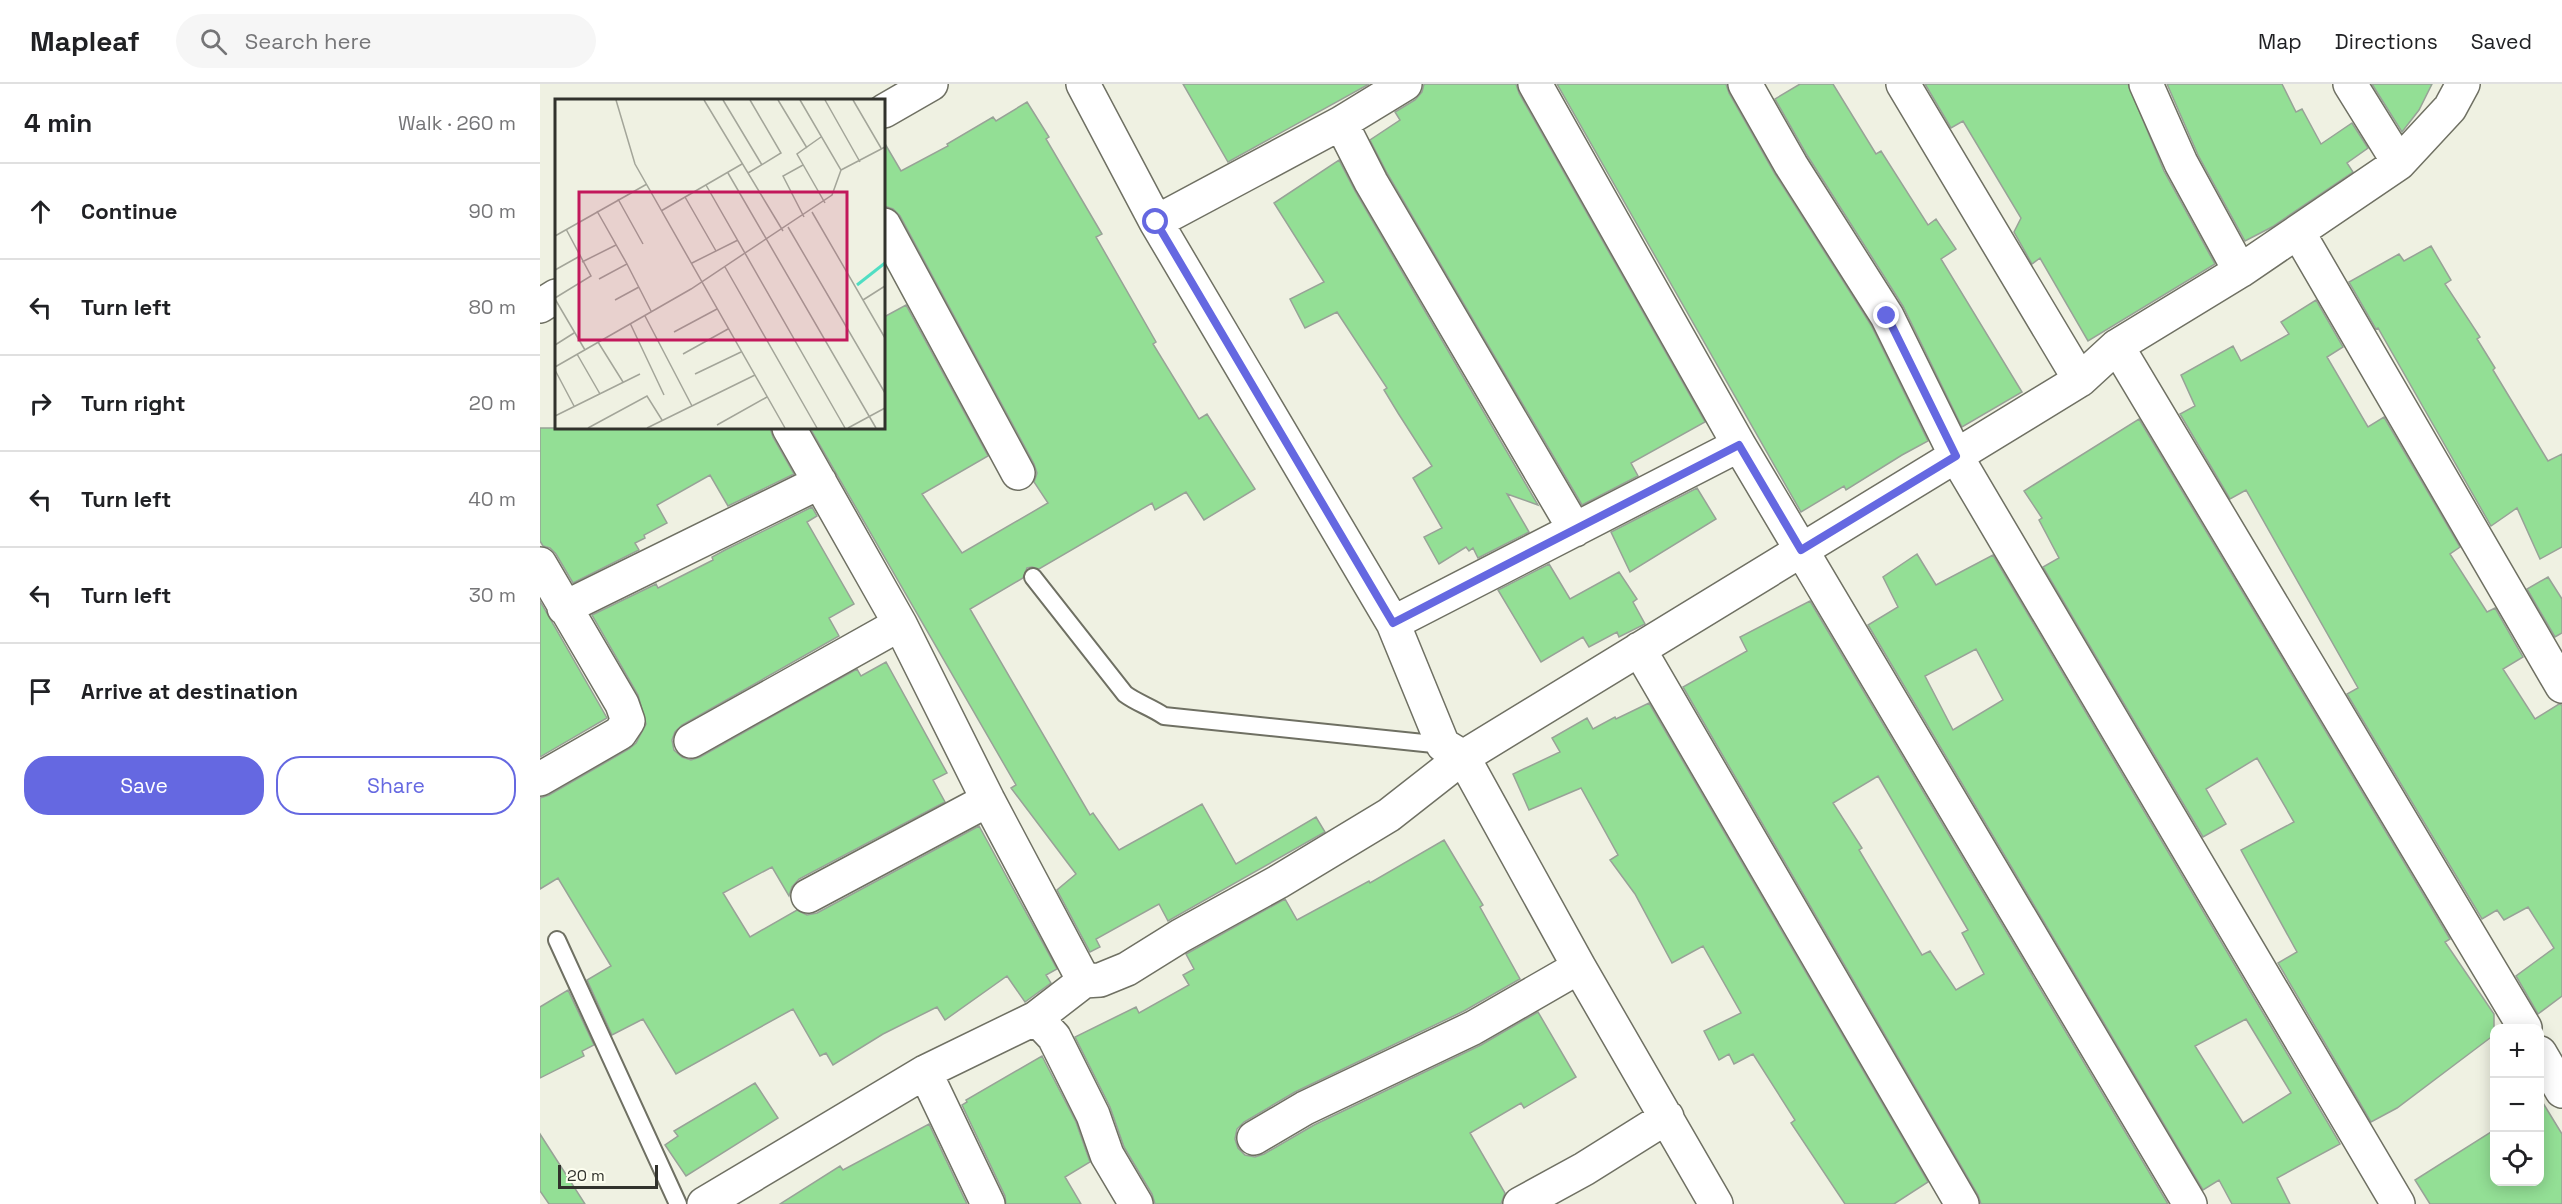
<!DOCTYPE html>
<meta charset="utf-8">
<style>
:root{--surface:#fff;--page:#f6f6f6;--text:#202124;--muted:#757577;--line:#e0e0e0;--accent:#6568e1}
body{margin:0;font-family:"Space Grotesk",sans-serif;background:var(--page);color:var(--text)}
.controls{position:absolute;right:18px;bottom:18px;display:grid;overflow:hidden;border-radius:12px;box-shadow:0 3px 15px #0003}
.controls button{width:54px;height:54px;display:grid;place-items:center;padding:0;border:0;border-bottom:2px solid var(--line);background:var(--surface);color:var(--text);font:30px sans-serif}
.scale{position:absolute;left:18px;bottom:15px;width:100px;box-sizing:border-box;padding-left:6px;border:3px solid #31322c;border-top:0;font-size:16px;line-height:21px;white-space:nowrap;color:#31322c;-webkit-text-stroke:4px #fdfeef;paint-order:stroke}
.stop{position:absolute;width:18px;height:18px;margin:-14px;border:4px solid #6568e1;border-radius:50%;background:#fff}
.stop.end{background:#6568e1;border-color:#fff;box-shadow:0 2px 6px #0008}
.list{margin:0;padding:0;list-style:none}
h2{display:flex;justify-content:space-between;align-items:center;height:78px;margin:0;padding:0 24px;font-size:26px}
h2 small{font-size:20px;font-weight:400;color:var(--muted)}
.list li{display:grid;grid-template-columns:39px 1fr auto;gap:18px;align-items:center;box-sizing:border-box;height:96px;padding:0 24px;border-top:2px solid var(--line)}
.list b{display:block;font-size:22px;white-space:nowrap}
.list em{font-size:20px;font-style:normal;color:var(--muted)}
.actions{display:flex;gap:12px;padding:18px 24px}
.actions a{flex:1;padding:14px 0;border:2px solid var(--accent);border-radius:24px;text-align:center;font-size:21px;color:var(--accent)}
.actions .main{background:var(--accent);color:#fff}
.icon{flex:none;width:33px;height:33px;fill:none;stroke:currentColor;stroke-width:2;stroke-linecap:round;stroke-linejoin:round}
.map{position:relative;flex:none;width:2022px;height:1120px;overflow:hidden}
header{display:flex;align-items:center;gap:36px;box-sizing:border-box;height:84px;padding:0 30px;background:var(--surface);border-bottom:2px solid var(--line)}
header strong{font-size:28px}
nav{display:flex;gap:33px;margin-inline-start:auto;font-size:21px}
.search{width:420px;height:54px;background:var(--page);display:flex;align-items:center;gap:15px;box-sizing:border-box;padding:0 21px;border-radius:33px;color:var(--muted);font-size:22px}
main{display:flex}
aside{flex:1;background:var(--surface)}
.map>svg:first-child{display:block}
</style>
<header>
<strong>Mapleaf</strong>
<div class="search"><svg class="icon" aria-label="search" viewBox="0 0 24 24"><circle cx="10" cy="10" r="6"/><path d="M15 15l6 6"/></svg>Search here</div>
<nav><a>Map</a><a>Directions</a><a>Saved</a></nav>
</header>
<main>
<aside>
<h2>4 min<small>Walk · 260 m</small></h2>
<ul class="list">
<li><svg class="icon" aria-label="ahead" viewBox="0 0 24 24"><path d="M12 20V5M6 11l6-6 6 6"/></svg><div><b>Continue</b></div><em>90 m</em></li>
<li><svg class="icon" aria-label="left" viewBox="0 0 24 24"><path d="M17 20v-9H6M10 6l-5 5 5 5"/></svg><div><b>Turn left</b></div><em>80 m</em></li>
<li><svg class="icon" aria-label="right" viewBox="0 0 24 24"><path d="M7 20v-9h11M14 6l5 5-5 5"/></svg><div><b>Turn right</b></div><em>20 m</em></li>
<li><svg class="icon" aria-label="left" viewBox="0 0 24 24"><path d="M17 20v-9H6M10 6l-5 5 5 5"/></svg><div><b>Turn left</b></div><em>40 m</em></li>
<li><svg class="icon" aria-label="left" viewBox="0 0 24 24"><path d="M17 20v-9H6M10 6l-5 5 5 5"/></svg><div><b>Turn left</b></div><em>30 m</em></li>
<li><svg class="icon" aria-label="arrive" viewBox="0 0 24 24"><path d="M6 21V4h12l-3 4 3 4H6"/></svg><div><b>Arrive at destination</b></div></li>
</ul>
<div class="actions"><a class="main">Save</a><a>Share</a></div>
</aside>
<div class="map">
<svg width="2022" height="1120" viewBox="0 0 2022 1120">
<rect width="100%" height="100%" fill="#eff1e2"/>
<!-- building -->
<path fill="#93df95" stroke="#98a297" stroke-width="1.5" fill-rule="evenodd" d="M643 0H829L688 78Z
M884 0H976L979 9 1165 338 1091 379 1098 392 1042 421 847 89 830 56 860 36 855 28 875 16 882 8Z
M1017 0H1186L1189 9 1235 90 1331 241 1388 357 1362 371 1306 406 1304 402 1261 428Z
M1260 0H1293L1336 70 1341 67 1388 141 1396 135 1416 165 1401 175 1482 308 1422 343 1363 222 1267 71 1235 15Z
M1385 0H1588L1624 87 1675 180 1548 257 1500 174 1492 180 1474 148 1481 134 1423 37 1411 44Z
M1627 0H1742L1756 28 1762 25 1781 60 1812 39 1828 64 1807 79 1813 88 1732 143 1705 157 1658 71Z
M1832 0H1892L1879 26 1862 48Z
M487 18 509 53 506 55 562 150 556 153 616 258 613 260 659 335 667 330 715 405 664 436 646 408 615 426 612 419 499 485 492 483 487 484 483 494 430 525 550 731 553 729 579 766 662 720 696 780 776 733 785 748 628 837 619 820 556 855 560 863 550 868 517 806 536 790 471 704 476 701 270 344H344V233L366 221 448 372 382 410 422 469 508 419 494 398 497 389 494 380 360 132 353 125 344 122V58L361 87 408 62 407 60 453 33 456 37Z
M799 76 815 107 998 421 967 410 989 448 938 474 933 464 929 467 926 463 899 480 884 453 902 444 873 394 892 382 858 329 844 306 847 304 797 228 765 244 750 215 784 198 734 119Z
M1891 162 1911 196 1905 200 1940 253 1937 255 1955 284 1953 286 2008 377 2022 370V463L2000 475 1977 424 1951 442 1838 244 1836 245 1809 198 1859 170 1864 177Z
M1776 216 1803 263 1787 273 1828 343 1844 333 1920 463 1910 470 1947 528 1955 524 1983 573 1963 585 1995 635 2019 620 2022 621V912L1998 930 1976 892 2014 864 1988 823 1964 836 1957 826 1942 835 1807 610 1818 604 1706 406 1690 415 1640 330 1655 322 1641 291 1693 262 1701 277 1749 250 1741 238Z
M1599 335 1910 855 1905 858 1954 930V951L1857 1024 1831 1038 1738 879 1757 868 1701 766 1754 738 1717 674 1666 705 1686 740 1663 753 1503 483 1519 474 1499 436 1502 434 1484 407Z
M0 344H230L233 353 254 390 188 422 170 391 117 421 127 439 104 451 105 454 95 459 99 466 33 499 16 470 10 464 3 462 0 457Z
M1157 404 1176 435 1090 488 1071 448Z
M272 423 277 432 267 438 314 520 289 534 299 552 142 641 135 648 132 656 134 666 142 673 151 676 160 673 317 585 321 592 346 578 407 689 393 696 405 718 259 795 252 803 249 812 232 783 183 809 210 853 257 826 267 831 277 829 439 742 517 885 506 891 511 899 485 918 467 892 405 936 397 923 343 950 293 981 286 969 280 972 253 925 136 990 103 935 72 951 47 896 71 882 18 794 0 805V714L9 711 89 665 96 659 106 640 98 611 52 531 116 500 118 504 173 476 172 473 185 466Z
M1377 470 1396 501 1453 471 1798 1056 1800 1060 1737 1094 1750 1120H1692L1679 1096 1663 1106 1328 541 1358 523 1343 493ZM1436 565 1463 616 1413 646 1385 592ZM1706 935 1751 1009 1703 1039 1655 962Z
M1009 480 1030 515 1079 488 1097 515 1093 518 1105 540 1079 553 1077 548 1049 563 1043 553 1001 578 958 506Z
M2008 493 2022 515V549L2015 553 1987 505Z
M0 517 67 634 0 673Z
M1270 517 1628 1120H1441L1438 1111 1143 603 1207 567 1200 553ZM1338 692 1428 846 1422 849 1444 890 1416 906 1390 867 1382 871 1319 766 1322 764 1293 719Z
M1109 619 1388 1098 1354 1120H1305L1251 1039 1255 1036 1213 970 1194 980 1189 970 1179 976 1164 947 1201 929 1163 862 1132 879 1095 810 1070 776 1078 771 1041 704 989 726 973 690 1020 668 1012 654 1047 634 1053 645 1075 633 1076 635Z
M904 756 943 821 940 823 980 895 924 927 755 1008 704 1038 697 1045 695 1055 698 1064 705 1071 715 1073 724 1070 774 1041 941 961 998 928 1036 993 984 1024 981 1019 930 1049 965 1109 961 1120H615L612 1110 584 1063 570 1023 535 953 596 923 599 929 649 901 643 891 654 885 646 870 745 815 757 836 829 797 830 799Z
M28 906 54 961 42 967 44 972 0 994V923Z
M502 972 536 1038 550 1078 525 1093 541 1120H466L465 1112 422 1021 427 1018 426 1016Z
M215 999 238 1034 146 1092 125 1061 138 1052 134 1047Z
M2003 1019 2022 1050V1120H1890L1875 1096 1954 1046V1098H2000V1022Z
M389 1040 427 1120H240L300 1082 303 1086Z
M0 1050 45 1120H9L0 1107Z"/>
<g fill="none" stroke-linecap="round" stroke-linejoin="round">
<defs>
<path id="lane" d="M493 493 585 610C597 619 611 623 624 632L903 661
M17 856 138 1120"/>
<path id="street" d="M543 0 616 138 853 539 903 661 923 673 1039 883 1176 1120
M995 0 1199 361 1650 1120
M1205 0 1251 81 1347 232 1416 372 1858 1120
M1363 0 1540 296
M1606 0 1641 79 1700 187
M1810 0 1859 79
M344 27 391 0
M801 39 831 98 1035 446
M616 138 801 39 865 0
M344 141 478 389
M1758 148 2022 602
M0 222 16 212
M1577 262 1985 944
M0 480 82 620 88 637 80 649 0 695
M24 524 280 398
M853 539 1199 361
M360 540 448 716 544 897
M1099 565 1422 1120
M151 657 360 540 249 344
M268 812 448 716
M496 934 514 953 553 1031 567 1071 596 1120
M2000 969 2022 1007
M385 988 448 1120
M714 1054 765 1024 933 944 1039 883
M164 1120 385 988 496 934 544 897 560 896 587 885 640 852 738 798 849 731 923 673 1540 296 1577 262 1700 187 1859 79 1910 24 1923 0
M980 1120 1044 1085 1127 1033"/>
</defs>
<!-- lane casing -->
<use href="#lane" stroke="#6f7063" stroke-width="20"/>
<!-- street casing -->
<use href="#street" stroke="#6f7063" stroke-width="36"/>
<!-- lane -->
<use href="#lane" stroke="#fff" stroke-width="16"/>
<!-- street -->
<use href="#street" stroke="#fff" stroke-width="33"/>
</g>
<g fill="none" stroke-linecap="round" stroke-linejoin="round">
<!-- route -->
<path stroke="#6568e1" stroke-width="8" d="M616 138 853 539 1199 361 1261 466 1416 372 1347 232"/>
</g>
<!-- overview -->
<g transform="translate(15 15)">
<rect width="330" height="330" fill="#eff1e2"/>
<path fill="none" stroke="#50dec3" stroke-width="3" d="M302 186 330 164"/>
<path fill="none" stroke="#a3a599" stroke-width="1.5" d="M61 1 80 65 230 329M149 1 228 132M168 1 207 66M223 1 252 49M270 1 305 63M298 1 326 49M266 38 242 55 270 104M248 66 228 77 249 118M286 71 330 48M173 74 321 329M193 74 226 54 195 1M151 86 290 329M130 98 161 152M63 100 88 145M42 112 72 165 44 180M106 112 187 65M257 113 330 239M233 128 330 294M0 137 92 85M27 163 61 146M137 164 183 141M72 165 96 212M170 168 262 329M0 171 25 157M0 199 36 177 11 130M0 200 30 251M60 201 84 188M308 201 330 187M90 217 137 307M75 224 109 296M119 233 162 210M43 243 68 283M0 246 19 234M22 255 45 295M128 255 173 230M0 268 136 190 277 96 286 71 245 1M0 271 19 307M140 275 186 253M0 317 85 275M162 326 212 298M33 329 92 297 107 321M92 329 200 276M293 329 330 309"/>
<path fill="#c2185b" fill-opacity="0.15" stroke="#c2185b" stroke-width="3" d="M24 93H292V241H24Z"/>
<rect width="330" height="330" fill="none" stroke="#31322c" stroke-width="3"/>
</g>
</svg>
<div class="controls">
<button>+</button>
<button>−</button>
<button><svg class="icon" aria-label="locate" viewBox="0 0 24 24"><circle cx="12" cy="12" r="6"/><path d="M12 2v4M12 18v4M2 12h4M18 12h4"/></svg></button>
</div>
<div class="scale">20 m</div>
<div class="stop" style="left:616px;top:138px"></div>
<div class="stop end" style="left:1347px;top:232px"></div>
</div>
</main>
